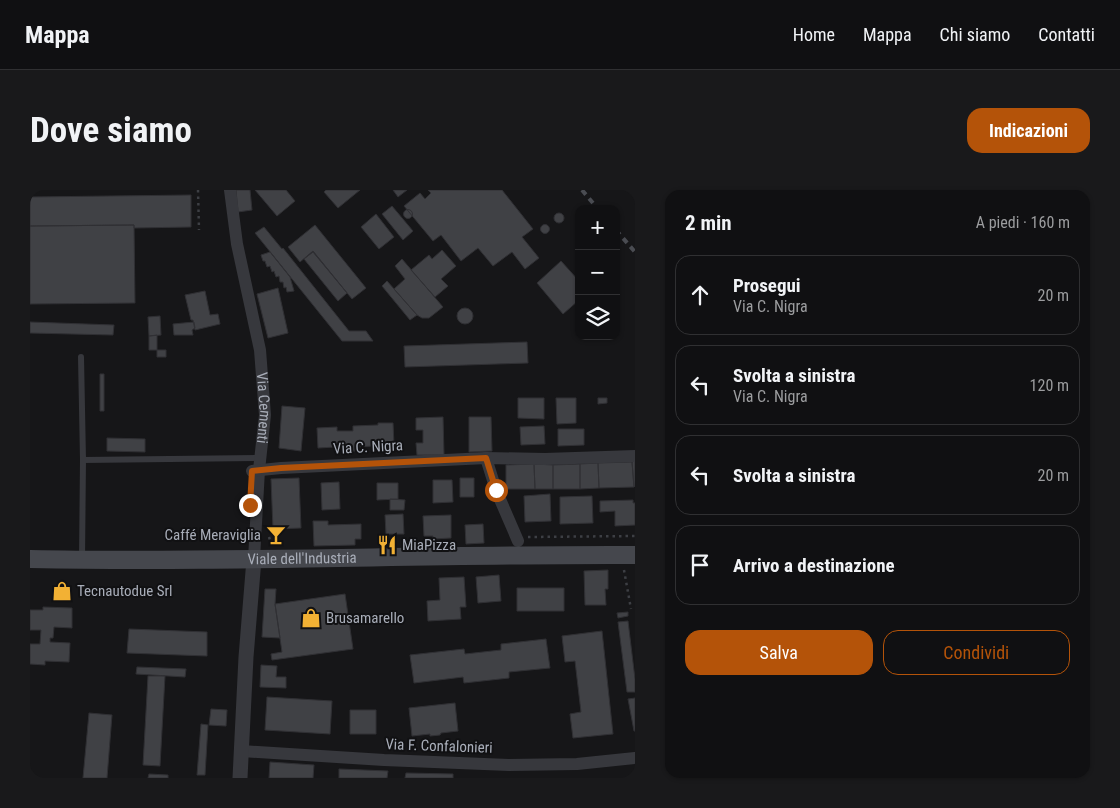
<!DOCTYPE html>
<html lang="it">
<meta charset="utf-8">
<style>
:root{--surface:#101012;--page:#19191b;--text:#f1f3f6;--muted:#9c9d9f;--line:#303032;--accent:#b45309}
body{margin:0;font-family:"Roboto Condensed",sans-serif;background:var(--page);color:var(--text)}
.controls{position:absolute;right:15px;top:15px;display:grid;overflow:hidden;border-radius:10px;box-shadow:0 1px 4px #0004}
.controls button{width:45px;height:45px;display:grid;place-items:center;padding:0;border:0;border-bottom:1px solid var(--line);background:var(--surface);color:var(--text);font:25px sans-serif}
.stop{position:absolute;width:15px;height:15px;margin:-11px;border:4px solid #b45309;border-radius:50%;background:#fff}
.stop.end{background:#b45309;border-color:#fff;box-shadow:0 1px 5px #0008}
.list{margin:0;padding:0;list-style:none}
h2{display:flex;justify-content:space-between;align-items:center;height:65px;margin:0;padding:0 20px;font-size:21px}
h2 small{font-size:16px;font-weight:400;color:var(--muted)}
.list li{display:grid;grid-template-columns:32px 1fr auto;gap:15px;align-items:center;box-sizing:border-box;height:80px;margin:0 10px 10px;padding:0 10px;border:1px solid var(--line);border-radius:15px}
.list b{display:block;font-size:19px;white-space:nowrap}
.list p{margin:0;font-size:16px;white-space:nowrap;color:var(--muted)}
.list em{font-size:16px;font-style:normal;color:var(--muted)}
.actions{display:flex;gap:10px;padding:15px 20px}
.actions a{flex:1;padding:11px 0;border:1px solid var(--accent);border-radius:15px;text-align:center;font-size:18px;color:var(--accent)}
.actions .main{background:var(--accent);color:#fff}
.icon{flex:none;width:28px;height:28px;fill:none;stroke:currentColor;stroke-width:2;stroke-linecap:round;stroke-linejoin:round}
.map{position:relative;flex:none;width:605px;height:588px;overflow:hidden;border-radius:15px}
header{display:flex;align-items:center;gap:30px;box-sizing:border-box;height:70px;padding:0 25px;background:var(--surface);border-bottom:1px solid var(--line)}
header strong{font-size:24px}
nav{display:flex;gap:28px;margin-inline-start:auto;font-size:18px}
.intro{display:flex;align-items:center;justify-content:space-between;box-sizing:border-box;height:120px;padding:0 30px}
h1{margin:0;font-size:35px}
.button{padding:12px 22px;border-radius:15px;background:var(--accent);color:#fff;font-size:18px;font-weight:700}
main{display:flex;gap:30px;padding:0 30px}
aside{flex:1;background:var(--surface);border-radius:15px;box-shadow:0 1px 4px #0004}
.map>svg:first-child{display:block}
</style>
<header>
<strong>Mappa</strong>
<nav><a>Home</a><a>Mappa</a><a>Chi siamo</a><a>Contatti</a></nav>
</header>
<div class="intro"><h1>Dove siamo</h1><a class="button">Indicazioni</a></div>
<main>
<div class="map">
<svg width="605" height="588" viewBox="0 0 605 588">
<rect width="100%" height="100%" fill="#161618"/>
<!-- building -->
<path fill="#404145" stroke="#303034" d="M206 0H220L222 20 208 22Z
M225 0H256L265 11 247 26Z
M296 0H330L308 18 294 2Z
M363 0H377L368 7Z
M398 0H472L503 39 492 47 509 68 495 79 482 62 463 76 448 58 431 71 411 45 403 51 374 16 390 3 395 9 401 3Z
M161 5V37L104 38V35L0 36V7Z
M362 16 383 41 373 50 352 24Z
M373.5 24a4.5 4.5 0 1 1 9 0a4.5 4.5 0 1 1-9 0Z
M524 28a5 5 0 1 1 10 0a5 5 0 1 1-10 0Z
M346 24 364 47 349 59 331 37Z
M510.5 39a4.5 4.5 0 1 1 9 0a4.5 4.5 0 1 1-9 0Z
M104 35 105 113 0 114V36Z
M285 35 336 98 322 109 283 61 270 72 258 57Z
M234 37 252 59 253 58 319 141H336L343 151H312L225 43Z
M412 60 426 76 411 89 418 96 405 107 381 80 399 65 402 69Z
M240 62 260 87 264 101 257 102 256 97 254 98 253 92H250L249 86 246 87 244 81 242 82 240 76 237 77 235 71H233L231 65Z
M283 62 317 103 308 111 274 69Z
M372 69 413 117 399 128H392L387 125 364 99 375 89 365 76Z
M531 71 549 91V110L533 124 507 93Z
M357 91 387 125 380 130 352 96Z
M248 98 258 143 238 148 227 104Z
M175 101 180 125 188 124 190 134 165 140 163 130H161L155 105Z
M427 126a8 8 0 1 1 16 0a8 8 0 1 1-16 0Z
M130 126 131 145 119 146 118 127Z
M0 132 84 135 83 145 0 143Z
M164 132 165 138 162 140 163 145H144L143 134Z
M127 145V160H119V146Z
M497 152 498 173 375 177 374 156Z
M127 160H136V167H127Z
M70 184H74V221H70Z
M488 208H514V229L488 228Z
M526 208H546V233L527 234Z
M568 208H577V213L568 214Z
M252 216 275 218 271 261 249 258Z
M413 227 414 265H387L386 253H393V240H386V228Z
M439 227H461L462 261 439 262Z
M348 233H363L364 255 325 257V261H315V259H305V257L288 258 287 238 307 237V241H323V236L348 235Z
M514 236 515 254 491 255 490 237Z
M528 239H554V255L528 256Z
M77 248 115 249V262L77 261Z
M605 271V296L604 297 602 272Z
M602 272 604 297 569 298 568 273Z
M568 273 569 298 550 299V274Z
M504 274 505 299H476V275Z
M504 274 523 275V299H505Z
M550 274V299H523V275Z
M269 288 271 338 243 339 241 289Z
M430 288H444V307H430Z
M403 290H422L423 312 403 313Z
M309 292 310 319 292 320 291 293Z
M347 293H368V309L347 310Z
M520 304 521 331 495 332 494 306Z
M562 306 563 333 530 334V307Z
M360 309 375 310 374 320H360Z
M603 310V313H605V335L585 336V321L570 322V311Z
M373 324 374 344H356L355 325Z
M421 325V348L403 349V346H394L393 326Z
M283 331H298V335L331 334V349H325V355L284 356Z
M453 334 454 353 436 354 435 335Z
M578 380V399H575L576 415H555L554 381Z
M469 385 471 411 448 413 446 387Z
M434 387 436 417H430L431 429 398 431 397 411 410 410 409 388Z
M487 398H534V421H487Z
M235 399H246L245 414 250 448 232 447Z
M315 404 323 459 242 470 241 464 252 462 245 414Z
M13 417 42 418V438L24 437 23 448H20V452L40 453 39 472 15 471V475L0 474V454H10L11 440H0V420H13Z
M598 422V426L588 428 587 423Z
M598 431 605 489V502H597L588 432Z
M99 439 177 442V466L97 463Z
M572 441 583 544 543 548 540 524 551 522 545 471 535 472 532 446Z
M516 449 520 478 479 482V488L434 493 433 487 384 493 380 465 434 459 435 464 471 460V454Z
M231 475 247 476 246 487H256V498L230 497Z
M107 477 156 479 155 487 106 484Z
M118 486H135L130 576 113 575Z
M237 507 302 511 300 544 235 540Z
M605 508V541H604L598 509Z
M425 513 428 541 411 543 410 545 400 546V544L382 546 379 518Z
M181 519 197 520 196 536 179 535Z
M320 520H346V544H320Z
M59 523 82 525 77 588H53Z
M171 534 178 535 175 585H167Z
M240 572 284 575 283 588H239Z
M309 579 358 581 357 588H309Z
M376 583 423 584V588H375Z
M119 584 138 585V588H118Z"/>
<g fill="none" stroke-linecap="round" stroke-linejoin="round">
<!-- path -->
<path stroke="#3d3f44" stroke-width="2.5" stroke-dasharray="2.5 4" stroke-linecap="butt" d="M168 0 169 40
M239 347 240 350 251 352V355
M498 347 605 346
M594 380 601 419"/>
<!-- service -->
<path stroke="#37383d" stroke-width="6" d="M51 167 53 270
M52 369 53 270 231 268"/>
<!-- minor -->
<g stroke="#37383d" stroke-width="12">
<path id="s1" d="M200 0 207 54 230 160 235 225 229 280 224 369"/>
<path d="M456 268 466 300 488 351"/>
<path d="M222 281 251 278 456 268 515 269 605 266"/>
<path d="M212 561 354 570 479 575 547 574 605 568"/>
</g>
<!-- tertiary -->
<path stroke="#37383d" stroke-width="15" d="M210 588 216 467 224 369"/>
<!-- secondary -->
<path stroke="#45474d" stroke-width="18" id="s2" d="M0 369C202 373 403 364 605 365"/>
<!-- rail -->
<path stroke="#4a4c52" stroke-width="4" stroke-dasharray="6 5" stroke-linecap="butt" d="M552 0 568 19
M586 40 605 62"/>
</g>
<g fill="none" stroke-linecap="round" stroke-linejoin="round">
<!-- route -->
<path stroke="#b45309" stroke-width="6" d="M220 315 222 281 251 278 456 268 466 300"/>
</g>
<!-- icons -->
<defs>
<symbol id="bar-bare" viewBox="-9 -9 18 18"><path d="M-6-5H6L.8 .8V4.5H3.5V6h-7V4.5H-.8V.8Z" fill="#f2b134" stroke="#111113" stroke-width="2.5" paint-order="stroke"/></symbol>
<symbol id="restaurant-bare" viewBox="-9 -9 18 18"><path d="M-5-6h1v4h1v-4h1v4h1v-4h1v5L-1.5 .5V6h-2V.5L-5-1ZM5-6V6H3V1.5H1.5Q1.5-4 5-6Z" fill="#f2b134" stroke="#111113" stroke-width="2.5" paint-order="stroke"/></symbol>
<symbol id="shop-bare" viewBox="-9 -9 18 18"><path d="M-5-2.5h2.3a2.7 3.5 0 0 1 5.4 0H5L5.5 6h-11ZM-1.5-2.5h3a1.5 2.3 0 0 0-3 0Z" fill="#f2b134" stroke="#111113" stroke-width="2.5" paint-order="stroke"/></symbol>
</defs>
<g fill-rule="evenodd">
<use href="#bar-bare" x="232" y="331" width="28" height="28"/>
<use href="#restaurant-bare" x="343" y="341" width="28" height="28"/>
<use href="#shop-bare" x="18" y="387" width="28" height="28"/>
<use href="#shop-bare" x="267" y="414" width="28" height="28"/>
</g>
<g text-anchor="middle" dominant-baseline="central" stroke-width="4" stroke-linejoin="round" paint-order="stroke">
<!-- street labels -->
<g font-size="15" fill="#a8adb8" stroke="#111113">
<text stroke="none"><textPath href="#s1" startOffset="221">Via Cementi</textPath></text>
<text transform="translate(338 257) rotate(-3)">Via C. Nigra</text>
<text stroke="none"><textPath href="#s2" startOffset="272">Viale dell'Industria</textPath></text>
<text transform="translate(409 556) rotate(2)">Via F. Confalonieri</text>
</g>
<!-- poi labels -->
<g font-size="15" fill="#a8adb8" stroke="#111113" text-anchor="start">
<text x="231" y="345" text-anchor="end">Caffé Meraviglia</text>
<text x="372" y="355">MiaPizza</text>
<text x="47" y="401">Tecnautodue Srl</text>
<text x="296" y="428">Brusamarello</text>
</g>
</g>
</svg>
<div class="controls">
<button>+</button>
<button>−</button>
<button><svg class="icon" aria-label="layers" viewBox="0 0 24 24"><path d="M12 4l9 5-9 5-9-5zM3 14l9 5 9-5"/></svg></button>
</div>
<div class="stop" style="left:466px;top:300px"></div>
<div class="stop end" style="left:220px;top:315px"></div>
</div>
<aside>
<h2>2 min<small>A piedi · 160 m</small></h2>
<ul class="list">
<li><svg class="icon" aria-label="ahead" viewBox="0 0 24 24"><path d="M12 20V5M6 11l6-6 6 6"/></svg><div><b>Prosegui</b><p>Via C. Nigra</p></div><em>20 m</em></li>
<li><svg class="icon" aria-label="left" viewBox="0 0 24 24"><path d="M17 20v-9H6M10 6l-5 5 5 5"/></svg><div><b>Svolta a sinistra</b><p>Via C. Nigra</p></div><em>120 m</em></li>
<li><svg class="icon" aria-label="left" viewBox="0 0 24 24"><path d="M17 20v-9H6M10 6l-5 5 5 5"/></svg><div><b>Svolta a sinistra</b></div><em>20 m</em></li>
<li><svg class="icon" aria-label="arrive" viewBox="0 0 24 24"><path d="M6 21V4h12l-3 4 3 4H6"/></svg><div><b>Arrivo a destinazione</b></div></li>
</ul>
<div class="actions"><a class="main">Salva</a><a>Condividi</a></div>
</aside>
</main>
